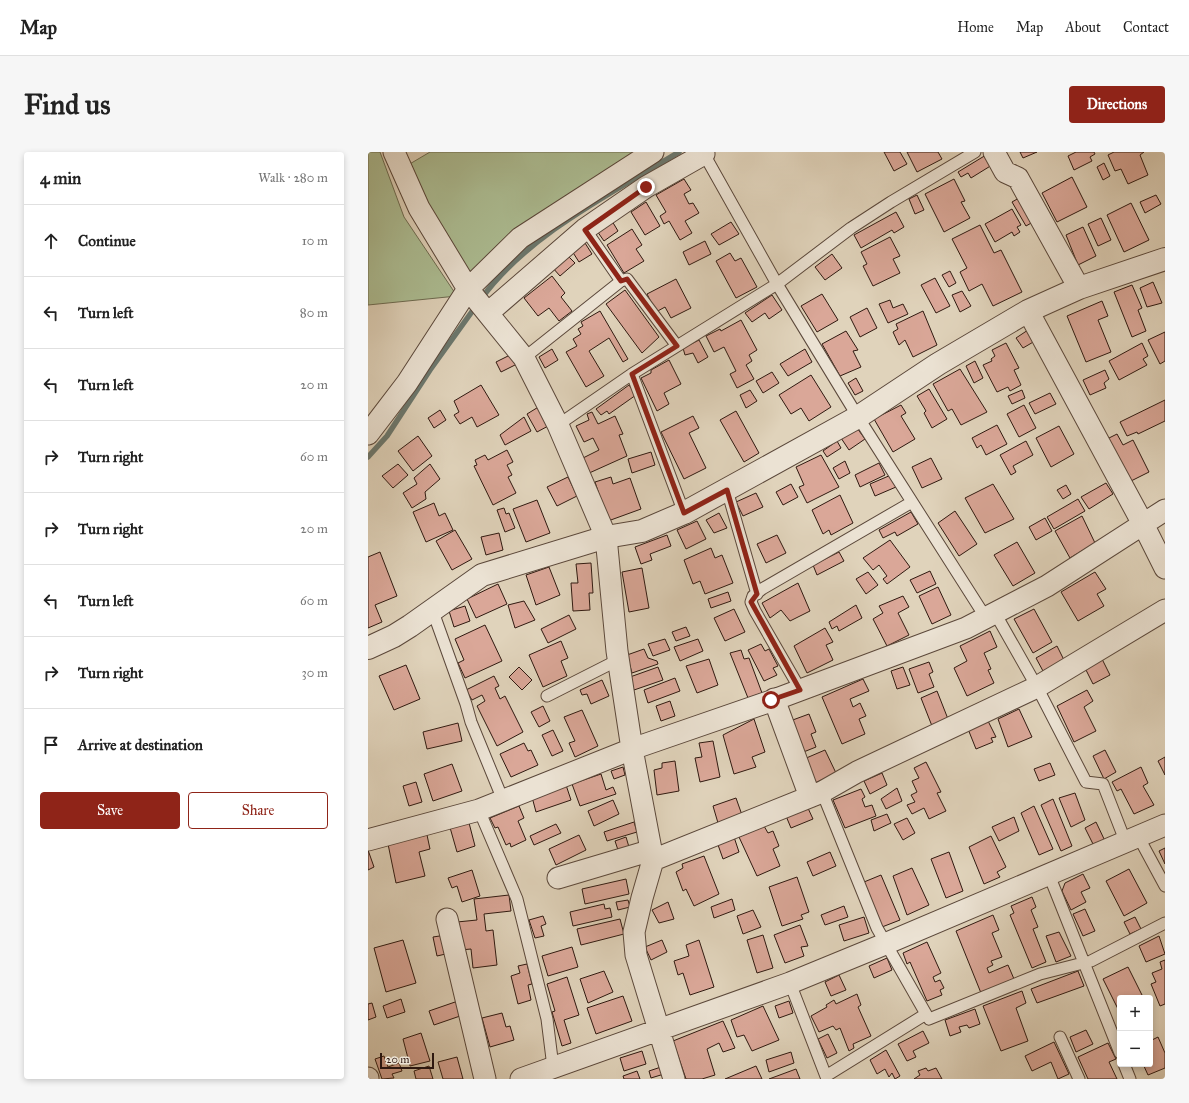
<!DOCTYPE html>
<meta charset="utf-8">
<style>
:root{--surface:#fff;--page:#f6f6f6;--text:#222;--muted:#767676;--line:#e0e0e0;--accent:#8f2418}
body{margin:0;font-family:"IM FELL Great Primer",serif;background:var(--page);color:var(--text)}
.controls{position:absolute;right:12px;bottom:12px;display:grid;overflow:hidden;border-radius:4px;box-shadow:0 2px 6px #0003}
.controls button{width:36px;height:36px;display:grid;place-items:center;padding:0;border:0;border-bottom:1px solid var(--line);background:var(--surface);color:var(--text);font:20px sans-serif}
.scale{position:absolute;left:12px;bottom:10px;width:54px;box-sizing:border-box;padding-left:4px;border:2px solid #2f1910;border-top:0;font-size:11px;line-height:14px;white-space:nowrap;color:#2f1910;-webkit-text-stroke:3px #ebe2d3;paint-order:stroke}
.stop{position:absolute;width:12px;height:12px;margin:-9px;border:3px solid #8f2418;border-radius:50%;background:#fff}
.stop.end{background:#8f2418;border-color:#fff;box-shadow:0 1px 4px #0008}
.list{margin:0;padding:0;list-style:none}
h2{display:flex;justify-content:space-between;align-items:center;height:52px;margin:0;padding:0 16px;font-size:17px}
h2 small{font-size:13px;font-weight:400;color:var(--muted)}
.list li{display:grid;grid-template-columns:26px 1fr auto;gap:12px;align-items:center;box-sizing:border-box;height:72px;padding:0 16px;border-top:1px solid var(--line)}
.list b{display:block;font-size:15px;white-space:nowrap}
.list em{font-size:13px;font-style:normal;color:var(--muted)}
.actions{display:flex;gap:8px;padding:12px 16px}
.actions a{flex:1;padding:9px 0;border:1px solid var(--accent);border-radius:4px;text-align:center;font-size:14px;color:var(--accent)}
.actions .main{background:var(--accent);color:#fff}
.icon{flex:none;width:22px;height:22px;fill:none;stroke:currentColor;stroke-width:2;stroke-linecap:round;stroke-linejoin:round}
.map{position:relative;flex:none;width:797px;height:927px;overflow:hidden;border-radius:4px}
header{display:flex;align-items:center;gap:24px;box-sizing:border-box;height:56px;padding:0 20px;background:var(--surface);border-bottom:1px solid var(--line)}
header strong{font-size:19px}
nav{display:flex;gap:22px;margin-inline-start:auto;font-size:14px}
.intro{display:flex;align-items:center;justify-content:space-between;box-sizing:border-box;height:96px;padding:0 24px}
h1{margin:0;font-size:28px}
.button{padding:10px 18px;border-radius:4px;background:var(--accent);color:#fff;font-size:14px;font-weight:700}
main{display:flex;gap:24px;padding:0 24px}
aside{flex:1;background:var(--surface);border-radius:4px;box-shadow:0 2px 6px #0003}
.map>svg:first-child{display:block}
</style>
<header>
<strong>Map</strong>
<nav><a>Home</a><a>Map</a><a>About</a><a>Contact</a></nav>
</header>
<div class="intro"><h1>Find us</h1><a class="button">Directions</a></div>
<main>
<aside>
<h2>4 min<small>Walk · 280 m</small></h2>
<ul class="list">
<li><svg class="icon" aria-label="ahead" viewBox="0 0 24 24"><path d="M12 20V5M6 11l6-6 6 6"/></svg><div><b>Continue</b></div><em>10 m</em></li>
<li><svg class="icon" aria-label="left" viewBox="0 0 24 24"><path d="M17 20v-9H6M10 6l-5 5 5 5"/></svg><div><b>Turn left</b></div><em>80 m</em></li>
<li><svg class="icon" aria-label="left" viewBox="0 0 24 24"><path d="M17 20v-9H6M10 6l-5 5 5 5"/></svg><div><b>Turn left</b></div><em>20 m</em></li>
<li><svg class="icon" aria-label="right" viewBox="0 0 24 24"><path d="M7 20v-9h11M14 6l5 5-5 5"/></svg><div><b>Turn right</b></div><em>60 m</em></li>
<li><svg class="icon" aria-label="right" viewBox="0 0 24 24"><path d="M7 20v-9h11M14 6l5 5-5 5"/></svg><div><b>Turn right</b></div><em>20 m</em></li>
<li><svg class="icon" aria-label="left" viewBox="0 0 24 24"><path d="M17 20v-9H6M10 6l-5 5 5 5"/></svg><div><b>Turn left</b></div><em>60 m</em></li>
<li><svg class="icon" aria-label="right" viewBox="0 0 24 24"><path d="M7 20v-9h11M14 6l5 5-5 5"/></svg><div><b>Turn right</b></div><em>30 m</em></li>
<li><svg class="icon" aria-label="arrive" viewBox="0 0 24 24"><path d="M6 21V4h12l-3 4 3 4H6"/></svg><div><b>Arrive at destination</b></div></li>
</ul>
<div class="actions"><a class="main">Save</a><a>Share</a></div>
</aside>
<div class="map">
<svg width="797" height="927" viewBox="0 0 797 927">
<rect width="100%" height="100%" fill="#e0d3bb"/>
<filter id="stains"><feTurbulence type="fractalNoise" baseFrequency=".005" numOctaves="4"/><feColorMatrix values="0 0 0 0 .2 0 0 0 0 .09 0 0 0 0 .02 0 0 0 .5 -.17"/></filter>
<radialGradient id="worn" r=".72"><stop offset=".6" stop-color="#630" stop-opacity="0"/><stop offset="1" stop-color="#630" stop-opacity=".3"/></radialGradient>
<!-- green -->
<path fill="#adbe94" stroke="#6e6c52" d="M0 0H12L36 65 89 144 0 153Z
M62 0H275L101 128 40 13Z"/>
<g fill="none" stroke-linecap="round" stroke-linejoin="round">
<!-- stream -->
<path stroke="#6c786e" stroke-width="5.5" d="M113 147C159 83 244 41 311 0
M0 305 19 284 62 218 108 154"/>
</g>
<!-- building -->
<path fill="#daa798" stroke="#2f1910" d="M516 0H532L539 12 526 19Z
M539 0H570L574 7 549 20Z
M652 0H669L655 6Z
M708 0H726L727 2 722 5 724 9 706 18 700 4Z
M746 0H776L772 3 780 23 760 32 753 17 747 19 740 3Z
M618 3 624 13 603 26 600 21 593 25 590 20Z
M736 11 742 24 735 28 729 15Z
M704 25 719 55 689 70 674 41Z
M316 27 323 38 316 42 321 52 325 51 331 61 317 69 324 81 312 88 301 69 296 72 292 64 298 60 288 43Z
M586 27 597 49 593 50 602 66 576 80 557 42Z
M549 43 556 58 547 62 541 47Z
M788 43 793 52 777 61 772 50Z
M651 46 665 70 658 74 644 50Z
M278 50 292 74 277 83 263 60Z
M763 51 781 88 756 100 739 63Z
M644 57 653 73 649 75 652 80 646 84 644 80 627 90 617 72Z
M528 60 536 75 526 81 524 78 493 96 486 83Z
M733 66 743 88 730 94 720 72Z
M244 69 250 79 236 89 229 79Z
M363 70 371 82 351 93 343 82Z
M612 73 626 101 633 98 654 140 625 154 614 132 601 139 592 120 599 116 584 87Z
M715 75 728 104 710 113 698 83Z
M264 77 274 93 268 97 276 109 256 121 239 93Z
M522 85 532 104 525 107 532 121 505 134 495 114 499 112 493 100Z
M337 89 343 102 321 113 315 100Z
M217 91 224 102 211 110 204 99Z
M362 101 367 109 373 106 389 135 368 146 348 109Z
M464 102 474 116 457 128 447 115Z
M199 103 207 111 192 124 184 115Z
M582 119 588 131 581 135 574 123Z
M184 124 197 141 193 145 204 159 191 169 181 156 170 164 156 146Z
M567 126 582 154 568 161 553 133Z
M308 127 323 156 303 166 297 155 288 160 279 142Z
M785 130 794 151 779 155 772 136Z
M764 133 774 156 770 158 778 179 764 185 746 140Z
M257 138 291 185 274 201 238 152Z
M594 139 603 154 592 160 584 143Z
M454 142 470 168 449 180 433 154Z
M404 143 414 158 401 167 397 161 384 170 377 161Z
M522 148 525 156 535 152 540 162 520 171 511 152Z
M734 149 740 164 730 168 743 200 718 210 699 164Z
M499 156 509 176 492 185 482 165Z
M232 159 260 207 255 210 241 186 221 199 236 224 218 235 198 200 209 194 205 187 213 182 210 177 215 174 213 170Z
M555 159 569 193 545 205 537 188 531 193 525 180 530 177 528 172Z
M373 168 389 198 381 203 384 209 378 213 386 227 369 236 362 222 368 219 356 195 346 200 338 184 352 177 353 179Z
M660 178 667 189 655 196 648 186Z
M478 179 490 198 485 199 493 215 472 224 454 192Z
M797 180V209L792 212 780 188Z
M331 188 340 205 330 211 325 201 317 203 315 196Z
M638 191 651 216 646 218 653 233 642 239 640 235 629 240 615 213 624 209 623 207 627 204 624 198Z
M774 191 780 204 775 207 779 213 751 228 741 209Z
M184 197 190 208 177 216 171 205Z
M437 197 444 210 420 224 412 212Z
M144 202 149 212 133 220 128 210Z
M301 208 313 232 296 241 301 252 289 259 273 226 283 221V218Z
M607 209 615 226 606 231 598 214Z
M592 217 619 260 593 273 584 257 580 259 565 232Z
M737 218 741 227 736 231 738 236 722 243 715 228Z
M404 220 411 231 395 241 388 229Z
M443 223 463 255 441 269 433 256 423 262 411 243Z
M488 226 495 239 487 243 480 231Z
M113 233 131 263 109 275 104 265 92 272 86 263 91 260 86 249Z
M261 233 268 243 241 262 239 259 233 263 228 257Z
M561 237 579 267 564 276 556 261 558 259 549 244Z
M382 238 389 249 378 256 372 243Z
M654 238 657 246 644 252 640 244Z
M682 241 688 252 667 262 661 251Z
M797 248V269L770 282 769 280 759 284 752 270Z
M533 253 538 261 533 264 547 287 525 300 506 267Z
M656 253 668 276 651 285 639 262Z
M172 254 182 273 169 280 159 262Z
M72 258 78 268 66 276 60 266Z
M368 259 391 301 376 310 352 268Z
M224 260 230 272 247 264 255 282 251 283 259 304 219 322 213 307 231 298 225 286 216 290 208 274 221 268 219 262Z
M325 264 331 276 321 281 338 316 316 327 293 280Z
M156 265 163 279 137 293 132 283Z
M629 273 639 292 618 303 613 293 609 296 604 286Z
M691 274 706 302 683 315 668 286Z
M489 276 497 287 481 298 473 286Z
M749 282 755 293 765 288 781 320 761 330 739 287Z
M50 284 64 304 45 319 30 299Z
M469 289 473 296 459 305 455 299Z
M658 289 665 303 645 314 648 320 643 323 632 303Z
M139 298 145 310 139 313 144 323 140 325 148 341 125 353 106 314 109 313 107 308 117 303 120 308Z
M283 300 287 313 264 321 260 307Z
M453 303 471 335 439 351 431 335 436 333 428 315Z
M563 306 574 327 554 336 544 315Z
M477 309 482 321 471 327 465 316Z
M511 311 517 323 492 335 487 323Z
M30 312 40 323 25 336 14 324Z
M62 312 72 327 57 340 58 347 44 356 35 341 49 332 46 326Z
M523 323 528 335 507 344 502 332Z
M200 325 209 344 189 354 179 335Z
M243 325 245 332 262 326 273 357 240 369 227 330Z
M738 331 745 342 721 357 713 345Z
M423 332 430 345 415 353 408 340Z
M625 332 646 367 617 381 597 346Z
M698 333 703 342 695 347 689 338Z
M388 341 395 355 375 364 368 350Z
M472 343 485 371 463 383 461 378 455 382 444 358Z
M710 347 717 359 686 377 679 365Z
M169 348 182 381 158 390 145 357Z
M66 351 71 364 77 361 85 378 58 390 45 360Z
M136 356 138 362 141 361 147 376 137 380 129 358Z
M587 359 609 392 591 404 570 371Z
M543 360 550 372 529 384 527 380 515 386 511 378Z
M351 361 359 376 346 381 338 368Z
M714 364 727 391 702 406 687 379Z
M677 366 684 379 668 388 661 375Z
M329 369 338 387 318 397 309 378Z
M87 378 104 407 84 418 68 389Z
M131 381 135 398 118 403 113 385Z
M299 383 303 394 282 402 284 408 273 412 267 395Z
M409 383 418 401 398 411 389 392Z
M522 388 542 415 519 432 515 427 519 424 511 413 505 418 495 406Z
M649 390 667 421 645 434 626 403Z
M343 396 347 406 354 403 365 431 337 442 332 429 325 432 316 408Z
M12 400 29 444 7 453 14 470 0 476V405Z
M471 400 476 409 449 423 445 413Z
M223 411 225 441H221L222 458 205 459 203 431H210L208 412Z
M181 415 192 443 168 453 158 423Z
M274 416 281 456 261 460 254 420Z
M562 419 568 432 549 441 542 428Z
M500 420 510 433 498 442 488 427Z
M727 420 738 437 729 442 736 454 710 469 693 440Z
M430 431 442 459 422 469 413 458 402 466 394 451Z
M130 432 139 452 108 466 99 447Z
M570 435 583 463 564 472 551 444Z
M360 440 363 449 343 456 340 447Z
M535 444 541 455 530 461 541 483 519 494 505 467 515 461 511 454Z
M156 449 167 468 147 476 140 453Z
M488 453 494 466 471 479 469 474 464 477 461 470Z
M97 454 102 469 86 475 81 459Z
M366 457 377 480 357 489 346 466Z
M666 457 684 490 665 501 646 467Z
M201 463 208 477 180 491 173 477Z
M117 473 134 509 97 526 90 511 96 508 87 487Z
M318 475 322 484 308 489 304 480Z
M457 476 465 490 458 493 465 508 439 521 426 494Z
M622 479 629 495 616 501 623 517 620 518 626 531 599 544 586 516 599 509 592 494Z
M297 487 302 498 285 504 280 492Z
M330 487 335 499 312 509 306 495Z
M193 489 200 506 193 509 199 524 175 535 161 503Z
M393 492 397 499 401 497 410 514 405 516 409 523 396 529 380 498Z
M689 494 696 508 675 519 668 506Z
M276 497 280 506 289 509 290 512 264 521 259 503Z
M373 498 376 507 381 506 394 541 380 546 362 501Z
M341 507 350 533 329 541 318 514Z
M734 507 742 523 725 532 717 516Z
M561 510 565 520 561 522 566 535 550 541 541 517Z
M38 513 52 547 26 558 11 524Z
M151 515 164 528 154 538 141 525Z
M290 515 295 528 266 538 262 525Z
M535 515 542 533 529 537 523 519Z
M126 524 131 534 127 536 132 547 137 544 155 580 129 594 109 554 117 549 114 543 104 548 98 538Z
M307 526 312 539 280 551 276 538Z
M495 527 501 539 482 547 485 555 492 551 498 564 491 567 497 582 474 592 454 545Z
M234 528 241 544 223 552 219 542 214 543 212 538Z
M719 538 725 549 716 555 728 579 706 590 689 554Z
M569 539 580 567 564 574 553 546Z
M302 549 307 564 293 569 288 554Z
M175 554 182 569 171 575 163 560Z
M651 557 664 585 640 595 630 567Z
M214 558 230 594 207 605 201 591 207 589 196 565Z
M441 562 448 580 443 582 448 595 433 601 422 569Z
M386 567 397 600 384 605 388 615 366 622 355 583Z
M620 569 628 585 623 586 625 590 608 597 600 577Z
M90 571 94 589 59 597 55 580Z
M185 578 195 599 184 604 174 583Z
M345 589 352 625 332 630 327 606 334 605 331 591Z
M156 591 160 599 163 598 170 613 143 625 132 602Z
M457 598 468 621 447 631 436 607Z
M737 598 748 620 736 627 725 604Z
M797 605V623L790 609Z
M307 609 311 639 289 643 286 618 294 616V611Z
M558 610 573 640 569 641 578 659 561 667 556 656 544 662 539 653 547 650 543 643 549 640 544 629 551 626 546 616Z
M682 611 687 623 671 629 666 617Z
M84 612 94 639 65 649 56 622Z
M255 615 257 623 246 627 243 619Z
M773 615 780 631 775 634 786 653 766 662 753 637 749 639 744 630Z
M514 621 519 633 502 642 496 629Z
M233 622 238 638 245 635 248 642 212 654 204 632Z
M48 630 54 650 41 654 35 634Z
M198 633 203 648 168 660 164 645Z
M529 636 534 649 518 657 513 647Z
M493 637 497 645 494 647 497 655 504 653 508 664 477 676 465 648Z
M707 641 717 668 703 675 691 646Z
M368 646 374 663 350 671 345 654Z
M685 647 704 694 693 699 673 653Z
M245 648 251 662 226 674 220 659Z
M151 654 156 666 150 669 158 688 143 695 142 691 138 693 130 675 127 676 122 666Z
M439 654 445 667 423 676 418 664Z
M666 654 685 697 671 703 653 661Z
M519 662 523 671 506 679 503 668Z
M646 665 651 679 631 689 624 675Z
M539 666 547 681 535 688 526 672Z
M100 667 107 694 89 700 81 672Z
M266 670 269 680 239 689 236 680Z
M728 670 737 689 726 694 717 676Z
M188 672 193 681 166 693 162 684Z
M396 674 400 681 405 679 411 694 405 697 412 714 389 724 371 685Z
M59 683 62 697 51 700 57 724 28 731 20 692Z
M211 683 218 698 188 713 181 697Z
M623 684 638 715 629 720 632 725 616 732 601 695Z
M258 685 261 695 250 698 247 689Z
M366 685 371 700 355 707 349 690Z
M797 696V712L791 699Z
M0 698 6 715 0 718Z
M462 700 468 714 445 724 439 710Z
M581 700 595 739 578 746 563 707Z
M336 704 351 742 326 754 318 737 315 739 308 720 315 716 314 712Z
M544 716 561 753 539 763 525 724Z
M761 717 779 751 756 764 738 729Z
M104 718 112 744 94 750 89 734 84 736 80 726Z
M715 722 722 736 713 740 718 750 703 758 694 739 697 731Z
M513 723 532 768 514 775 496 730Z
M429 725 441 760 433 763 435 767 414 774 401 735Z
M258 727 261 742 217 752 214 737Z
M141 743 143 759 116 762 118 779 125 778 129 813 105 816 103 797 92 798 89 770 109 768 106 747Z
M664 745 668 755 663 758 670 775 665 777 678 810 664 816 642 763 646 761 643 754Z
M364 747 367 758 346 766 343 755Z
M260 748 262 755 250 758 248 750Z
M300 750 306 767 291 771 284 758Z
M236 752 237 757 242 756 244 765 205 774 202 760Z
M476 754 480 765 457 773 453 763Z
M717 757 727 779 715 784 705 762Z
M385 758 393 775 375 782 369 764Z
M625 763 631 778 624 781 634 805 623 809 625 813 619 816 621 821 640 813 646 827 613 841 588 779Z
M175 764 178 772 173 774 176 784 167 786 161 768Z
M496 765 501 781 476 789 471 773Z
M767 765 773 777 762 782 756 770Z
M252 767 256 782 213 793 209 777Z
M432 773 440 794 433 795 436 804 417 811 406 783Z
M691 780 703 804 688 810 678 784Z
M78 783 82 801 69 804 65 785Z
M395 783 405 816 389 821 379 788Z
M791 784 797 802 778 810 771 794Z
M35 788 48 831 18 840 6 796Z
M294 788 299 800 283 808 277 795Z
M331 788 346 835 322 843 315 821 310 823 306 809 321 804 318 793Z
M559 790 573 821 565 825 567 830 572 828 576 836 572 838 574 843 559 849 542 810 539 812 535 801Z
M204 795 210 815 180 824 174 804Z
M519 806 524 818 506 826 501 814Z
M797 808V852L792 854 783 832 788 830 784 821 794 817 792 810Z
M159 812 164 832 160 833 163 848 150 852 143 824 152 821 150 814Z
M760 815 775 845 752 846V856L750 857 735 827Z
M236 819 245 840 220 851 212 827Z
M710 819 716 834 669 851 663 837Z
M471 823 478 838 463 844 457 830Z
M199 825 211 863 196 868 203 891 194 894 184 860 187 859 179 832Z
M654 839 658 851 648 856 660 889 633 899 615 854Z
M489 842 493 853 490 855 503 884 485 892 486 896 481 899 472 876 468 878 465 874 451 880 443 864 459 855 458 853 466 848 468 852Z
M255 844 264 869 228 882 219 856Z
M33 847 37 860 19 866 15 854Z
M90 849 95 863 66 873 61 859Z
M421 849 425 861 411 866 407 854Z
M4 851 8 865 0 868V852Z
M395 854 411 888 384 899 376 883 369 885 363 868Z
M607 857 612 872 601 876 599 873 591 875 593 880 582 884 577 868Z
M134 861 138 875 142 874 146 888 122 895 114 866Z
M355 869 367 896 355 900 351 891 339 897 347 923 334 927H318L305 889Z
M718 878 725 892 708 900 702 885Z
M555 879 561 891 545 899 548 905 539 909 530 892Z
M53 881 62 909 42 914 35 887Z
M460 882 469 901 459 906 450 887Z
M790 885 797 901V916L780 923 775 912H782V889Z
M686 890 701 922 690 927 683 910 664 919 657 904Z
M740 891 748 907 741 910 749 927H720L710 905Z
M518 898 532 924 527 927 524 921 521 925 517 917 509 922 502 908Z
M274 899 278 912 256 919 252 906Z
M423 900 426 911 401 920 398 908Z
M16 904 20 915 31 911 34 919 24 922 26 926 14 927 7 907Z
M89 905 95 927H75L70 910Z
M61 914 65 927H48L46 919Z
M388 914 394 927H357Z
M293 915 296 922 283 926 281 919Z
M558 916 560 919 568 916 574 927H546L552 923 550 919Z
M428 917 432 927H401Z
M269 919 272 927H256L255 924Z"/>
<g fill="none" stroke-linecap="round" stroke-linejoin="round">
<defs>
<path id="service" d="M336 2 409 132 490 265 618 466
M253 129 259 127 309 194
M156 206 253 129 217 77
M264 222 316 361
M190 273 264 222 409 132 483 76 523 50 607 0
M359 338 389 442
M64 457 98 552 103 570 135 648
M627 461 669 535 718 630 735 632 758 691
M432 537 387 459 383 450 385 444 394 437 544 350
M179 544 250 508
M454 640 509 776 558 862 458 924
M111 658 149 747 179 867 185 915
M770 684 797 734
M681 723 752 901
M422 831 459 927
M558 862 561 867 672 822 723 809 797 771
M692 885 711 927
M756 912 762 927"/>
<path id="minor" d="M26 0 51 56 100 137 156 206 190 273 238 385 249 499 264 597 285 708 274 746 266 780 268 803 306 927
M626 0 637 20 650 26 711 136
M660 159 775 372 797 416
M120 161 217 77 278 35 336 2
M0 282 39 231 100 137 152 86 285 0
M406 547 442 645
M0 688 111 658 264 597 403 549 598 476 679 434 797 358
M285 708 454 640 489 620 669 535 797 458
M190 726 284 698
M79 767 117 927
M0 926V927
M153 927 422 831 517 792 797 673"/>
<path id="tertiary" d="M0 496 26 484 42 474 114 423 238 385 274 379 316 361 490 265 570 212 660 159 711 136 797 107"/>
</defs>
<!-- service casing -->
<use href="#service" stroke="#5b483b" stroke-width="13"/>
<!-- minor casing -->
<use href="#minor" stroke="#5b483b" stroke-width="23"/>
<!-- tertiary casing -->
<use href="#tertiary" stroke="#5b483b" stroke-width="24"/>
<!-- service -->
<use href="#service" stroke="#ebe2d3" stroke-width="11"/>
<!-- minor -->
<use href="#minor" stroke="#ebe2d3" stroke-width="21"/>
<!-- tertiary -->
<use href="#tertiary" stroke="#ebe2d3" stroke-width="22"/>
</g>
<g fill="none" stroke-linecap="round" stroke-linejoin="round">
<!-- route -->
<path stroke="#8f2418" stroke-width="5" d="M278 35 217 78 253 129 259 127 309 194 264 222 316 361 359 338 389 442 383 450 432 538 403 548"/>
</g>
<rect width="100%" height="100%" filter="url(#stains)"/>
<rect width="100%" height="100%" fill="url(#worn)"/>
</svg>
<div class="controls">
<button>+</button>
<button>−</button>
</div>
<div class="scale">20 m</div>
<div class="stop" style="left:403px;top:548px"></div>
<div class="stop end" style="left:278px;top:35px"></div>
</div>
</main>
